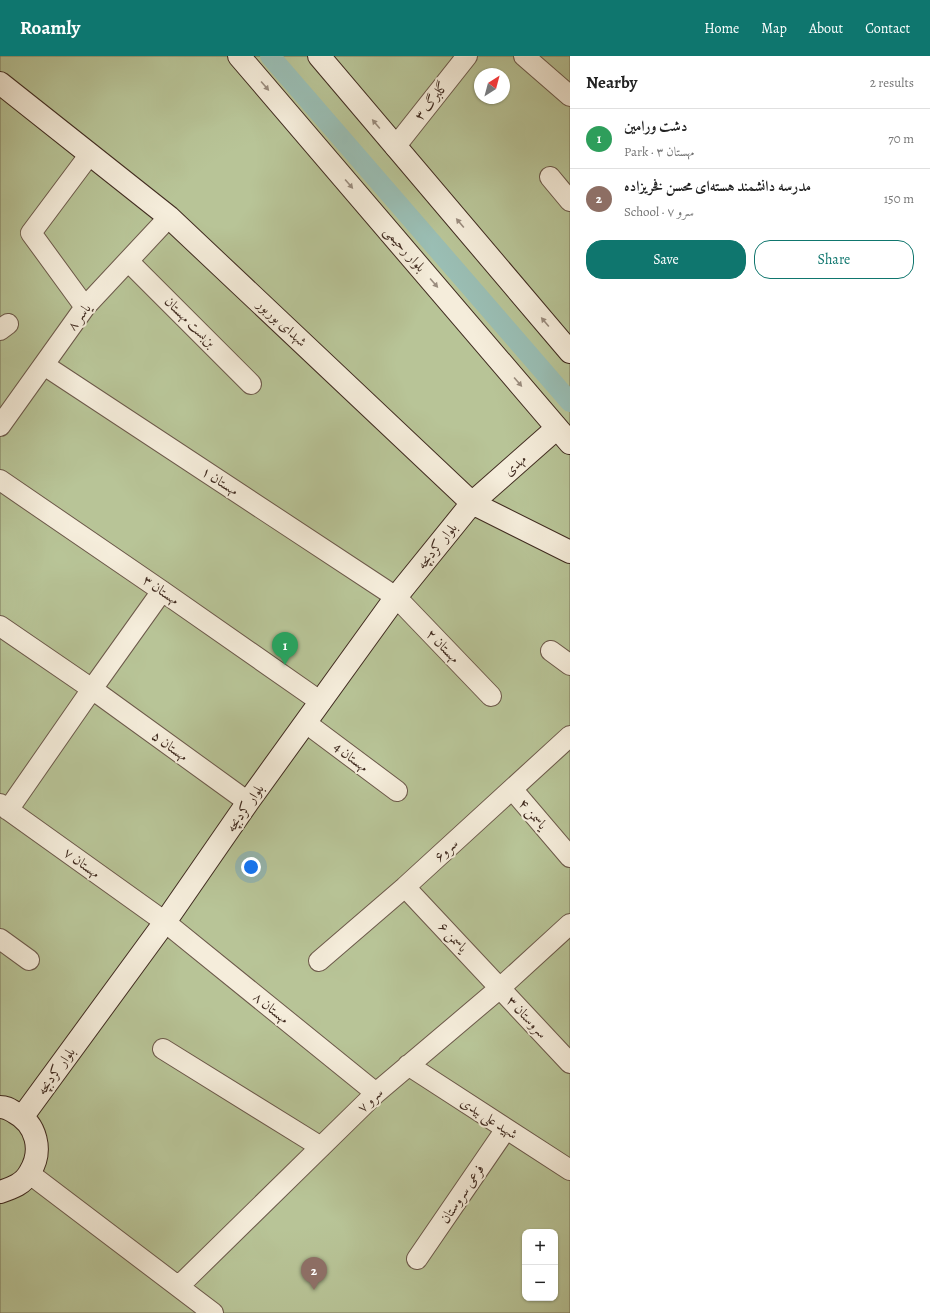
<!DOCTYPE html>
<meta charset="utf-8">
<style>
:root{--surface:#fff;--page:#f6f6f6;--text:#222;--muted:#767676;--line:#e0e0e0;--accent:#0f766e}
body{margin:0;font-family:Alegreya,Amiri,serif;background:var(--page);color:var(--text)}
.controls{position:absolute;right:12px;bottom:12px;display:grid;overflow:hidden;border-radius:8px;box-shadow:0 1px 3px #0004}
.controls button{width:36px;height:36px;display:grid;place-items:center;padding:0;border:0;border-bottom:1px solid var(--line);background:var(--surface);color:var(--text);font:20px sans-serif}
.compass{position:absolute;left:474px;top:12px;width:36px;height:36px;border-radius:50%;background:var(--surface);box-shadow:0 1px 3px #0004;rotate:36deg}
.you{position:absolute;left:251px;top:811px;width:14px;height:14px;margin:-10px;border:3px solid #fff;border-radius:50%;background:#1a73e8;box-shadow:0 0 0 6px #1a73e833}
.badge{display:grid;place-items:center;width:26px;height:26px;border-radius:50%;background:var(--accent);color:#fff;font-size:13px;font-weight:700}
.pin{position:absolute;translate:-50% -33px;filter:drop-shadow(0 1px 2px #0008)}
.pin::after{content:'';position:absolute;top:21px;width:14px;height:12px;background:inherit;clip-path:polygon(0 0,100% 0,50% 100%)}
.list{margin:0;padding:0;list-style:none}
h2{display:flex;justify-content:space-between;align-items:center;height:52px;margin:0;padding:0 16px;font-size:17px}
h2 small{font-size:13px;font-weight:400;color:var(--muted)}
.list li{display:grid;grid-template-columns:26px 1fr auto;gap:12px;align-items:center;box-sizing:border-box;height:60px;padding:0 16px;border-top:1px solid var(--line)}
.list b{display:block;font-size:15px;white-space:nowrap}
.list p{margin:0;font-size:13px;white-space:nowrap;color:var(--muted)}
.list em{font-size:13px;font-style:normal;color:var(--muted)}
.actions{display:flex;gap:8px;padding:12px 16px}
.actions a{flex:1;padding:9px 0;border:1px solid var(--accent);border-radius:16px;text-align:center;font-size:14px;color:var(--accent)}
.actions .main{background:var(--accent);color:#fff}
.map{position:relative;flex:none;width:570px;height:1257px;overflow:hidden}
header{display:flex;align-items:center;gap:24px;box-sizing:border-box;height:56px;padding:0 20px;background:var(--accent);color:#fff}
header strong{font-size:19px}
nav{display:flex;gap:22px;margin-inline-start:auto;font-size:14px}
main{display:flex}
aside{flex:1;background:var(--surface)}
.map>svg:first-child{display:block}
</style>
<header>
<strong>Roamly</strong>
<nav><a>Home</a><a>Map</a><a>About</a><a>Contact</a></nav>
</header>
<main>
<div class="map">
<svg width="570" height="1257" viewBox="0 0 570 1257">
<rect width="100%" height="100%" fill="#f0e3c8"/>
<filter id="stains"><feTurbulence type="fractalNoise" baseFrequency=".005" numOctaves="4"/><feColorMatrix values="0 0 0 0 .2 0 0 0 0 .09 0 0 0 0 .02 0 0 0 .5 -.17"/></filter>
<radialGradient id="worn" r=".72"><stop offset=".6" stop-color="#630" stop-opacity="0"/><stop offset="1" stop-color="#630" stop-opacity=".3"/></radialGradient>
<!-- green -->
<path fill="#b8c497" stroke="#7c785c" fill-rule="evenodd" d="M0 0H570V1257H0ZM480 18H504V42H480ZM525 1176H555V1242H525Z"/>
<g fill="none" stroke-linecap="round" stroke-linejoin="round">
<!-- canal -->
<path stroke="#9abeb4" stroke-width="20" d="M270 0 570 346"/>
<defs>
<path id="street" d="M524 0 570 40
M395 91 467 0
M550 121 570 145
M128 205 251 328
M85 251 31 177 90 98
M0 274 8 268
M44 309 396 541 491 640
M0 370 85 251 169 161
M0 424 162 535 321 646
M162 535 92 633 248 746
M0 570 92 633 8 754
M551 595 570 609
M306 667 397 735
M512 733 570 801
M0 748 165 866 376 1037
M405 831 570 1007
M0 883 29 904
M319 905 405 831 570 680
M163 993 321 1091
M408 1009 570 1114
M30 1118 213 1257
M417 1203 506 1073
M179 1230 376 1037 500 932 570 868"/>
<path id="secondary" d="M239 0 570 387
M319 0 570 296
M0 27 169 161 472 447 570 496
M0 1051C6 1051 9 1053 14 1056 37 1068 43 1095 30 1116 24 1128 12 1132 0 1136
M23 1060 165 866 248 746 396 541 472 447 557 372"/>
</defs>
<!-- street casing -->
<use href="#street" stroke="#6c594a" stroke-width="22"/>
<!-- secondary casing -->
<use href="#secondary" stroke="#402b20" stroke-width="24"/>
<!-- street -->
<use href="#street" stroke="#f5eddb" stroke-width="20"/>
<!-- secondary -->
<use href="#secondary" stroke="#f5eddb" stroke-width="22"/>
</g>
<!-- one-way arrows -->
<defs><path id="oneway-solid" d="M-6-.8H1V-3.2L6.5 0L1 3.2V.8H-6Z"/></defs>
<g fill="#9a8c7e">
<use href="#oneway-solid" transform="translate(265 30) rotate(49)"/>
<use href="#oneway-solid" transform="translate(376 68) rotate(-130)"/>
<use href="#oneway-solid" transform="translate(349 128) rotate(49)"/>
<use href="#oneway-solid" transform="translate(460 167) rotate(-130)"/>
<use href="#oneway-solid" transform="translate(434 227) rotate(49)"/>
<use href="#oneway-solid" transform="translate(545 266) rotate(-130)"/>
<use href="#oneway-solid" transform="translate(518 326) rotate(49)"/>
</g>
<g text-anchor="middle" dominant-baseline="central" stroke-width="4" stroke-linejoin="round" paint-order="stroke">
<!-- street labels -->
<g font-size="14" fill="#402b20" stroke="#f5eddb">
<text transform="translate(431 45) rotate(-52)">گلبرگ ۳</text>
<text transform="translate(405 193) rotate(49)">بلوار رحیمی</text>
<text transform="translate(79 261) rotate(-53)">یاسر ۸</text>
<text transform="translate(190 266) rotate(45)">بن‌بست مهستان</text>
<text transform="translate(282 267) rotate(43)">شهدای بوربور</text>
<text transform="translate(515 409) rotate(-41)">مهدی</text>
<text transform="translate(220 425) rotate(33)">مهستان ۱</text>
<text transform="translate(437 490) rotate(-51)">بلوار کردبچه</text>
<text transform="translate(161 534) rotate(35)">مهستان ۳</text>
<text transform="translate(443 590) rotate(46)">مهستان ۲</text>
<text transform="translate(170 690) rotate(36)">مهستان ۵</text>
<text transform="translate(351 701) rotate(37)">مهستان 4</text>
<text transform="translate(245 752) rotate(-55)">بلوار کردبچه</text>
<text transform="translate(533 758) rotate(49)">یاسمن ۴</text>
<text transform="translate(446 794) rotate(-42)">سرو۶</text>
<text transform="translate(82 807) rotate(36)">مهستان ۷</text>
<text transform="translate(453 881) rotate(47)">یاسمن ۶</text>
<text transform="translate(271 952) rotate(39)">مهستان ۸</text>
<text transform="translate(527 961) rotate(47)">سروستان ۳</text>
<text transform="translate(56 1015) rotate(-54)">بلوار کردبچه</text>
<text transform="translate(370 1044) rotate(-43)">سرو ۷</text>
<text transform="translate(489 1062) rotate(33)">شهید علی بیدی</text>
<text transform="translate(462 1138) rotate(-56)">فرعی سروستان</text>
</g>
</g>
<rect width="100%" height="100%" filter="url(#stains)"/>
<rect width="100%" height="100%" fill="url(#worn)"/>
</svg>
<div class="controls">
<button>+</button>
<button>−</button>
</div>
<svg class="compass" viewBox="-18 -18 36 36"><path d="M0-13l5 13h-10z" fill="#e53935"/><path d="M0 13l5-13h-10z" fill="#767676"/></svg>
<div class="you"></div>
<div class="pin badge" style="left:285px;top:609px;background:#2e9e5b">1</div>
<div class="pin badge" style="left:314px;top:1234px;background:#8d6e63">2</div>
</div>
<aside>
<h2>Nearby<small>2 results</small></h2>
<ul class="list">
<li><span class="badge" style="background:#2e9e5b">1</span><div><b>دشت ورامین</b><p>Park · مهستان ۳</p></div><em>70 m</em></li>
<li><span class="badge" style="background:#8d6e63">2</span><div><b>مدرسه دانشمند هسته‌ای محسن فخریزاده</b><p>School · سرو ۷</p></div><em>150 m</em></li>
</ul>
<div class="actions"><a class="main">Save</a><a>Share</a></div>
</aside>
</main>
